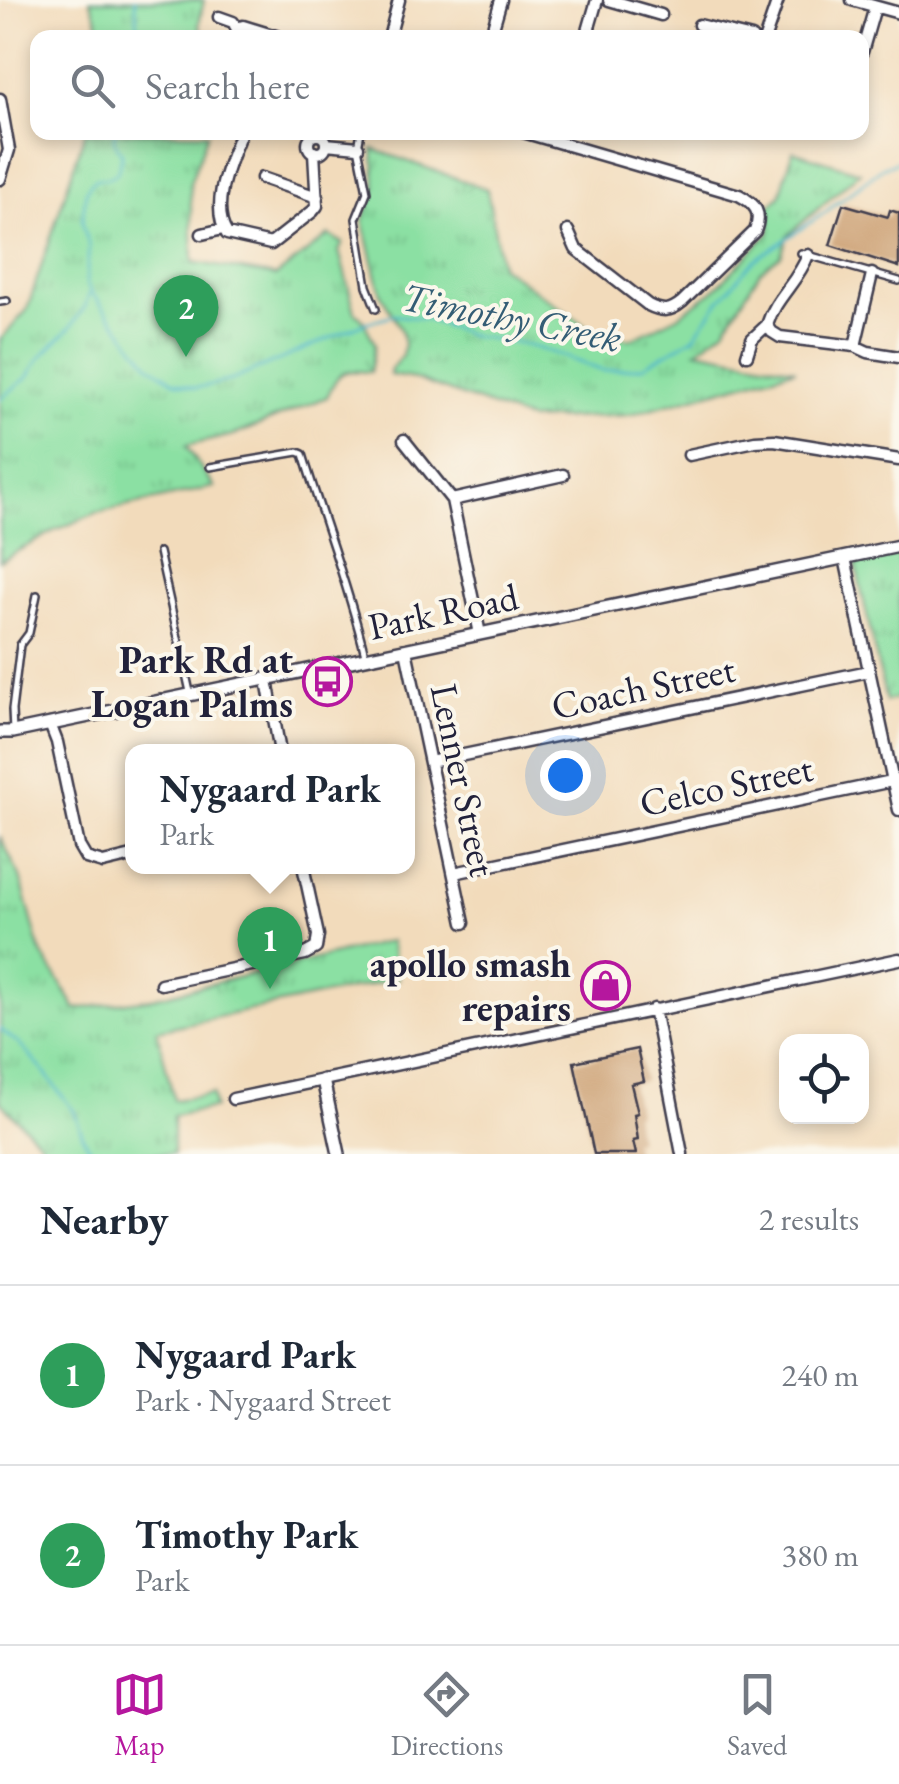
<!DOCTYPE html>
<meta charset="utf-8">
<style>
:root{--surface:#fff;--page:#f2f2f3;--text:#1f2937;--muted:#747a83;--line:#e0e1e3;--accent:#b5179e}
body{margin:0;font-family:"EB Garamond",serif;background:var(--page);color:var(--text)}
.controls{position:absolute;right:30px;bottom:30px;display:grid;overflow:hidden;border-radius:20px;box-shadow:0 5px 15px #0003}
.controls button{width:90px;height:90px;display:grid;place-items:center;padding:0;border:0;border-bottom:2px solid var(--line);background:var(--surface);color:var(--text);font:50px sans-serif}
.you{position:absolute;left:565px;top:775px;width:35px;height:35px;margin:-25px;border:8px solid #fff;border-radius:50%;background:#1a73e8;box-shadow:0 0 0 15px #1a73e833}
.badge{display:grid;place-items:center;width:65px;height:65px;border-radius:50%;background:var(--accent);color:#fff;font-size:32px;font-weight:700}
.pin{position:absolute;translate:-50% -82px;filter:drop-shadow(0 2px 5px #0008)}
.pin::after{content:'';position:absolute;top:52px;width:35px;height:30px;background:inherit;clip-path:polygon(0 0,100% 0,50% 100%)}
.popup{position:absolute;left:125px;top:744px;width:290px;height:130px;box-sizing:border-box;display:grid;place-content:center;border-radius:20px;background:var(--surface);filter:drop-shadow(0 2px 8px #0005);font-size:32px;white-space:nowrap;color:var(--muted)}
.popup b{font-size:38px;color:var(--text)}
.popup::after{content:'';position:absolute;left:50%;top:100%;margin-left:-20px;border:20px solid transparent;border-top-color:var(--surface)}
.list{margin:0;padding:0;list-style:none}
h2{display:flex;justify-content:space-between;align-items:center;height:130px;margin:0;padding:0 40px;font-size:42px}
h2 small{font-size:32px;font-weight:400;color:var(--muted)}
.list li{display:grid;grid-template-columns:65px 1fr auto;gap:30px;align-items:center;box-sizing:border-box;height:180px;padding:0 40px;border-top:2px solid var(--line)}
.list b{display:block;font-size:38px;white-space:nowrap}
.list p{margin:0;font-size:32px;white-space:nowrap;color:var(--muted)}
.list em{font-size:32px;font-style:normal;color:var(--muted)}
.icon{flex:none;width:55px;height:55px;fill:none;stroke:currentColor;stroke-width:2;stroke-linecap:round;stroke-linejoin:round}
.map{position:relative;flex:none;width:899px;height:1154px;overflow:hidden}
.search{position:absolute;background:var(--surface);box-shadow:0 5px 15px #0003;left:30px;right:30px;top:30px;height:110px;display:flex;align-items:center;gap:25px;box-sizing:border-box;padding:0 35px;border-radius:20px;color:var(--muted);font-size:38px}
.sheet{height:490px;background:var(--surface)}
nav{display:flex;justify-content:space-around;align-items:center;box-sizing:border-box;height:140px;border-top:2px solid var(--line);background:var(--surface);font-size:28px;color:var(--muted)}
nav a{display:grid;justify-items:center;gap:5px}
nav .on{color:var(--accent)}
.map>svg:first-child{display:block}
</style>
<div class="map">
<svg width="899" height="1154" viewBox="0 0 899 1154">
<defs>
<pattern id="park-tufts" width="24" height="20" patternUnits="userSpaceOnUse" patternTransform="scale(2.5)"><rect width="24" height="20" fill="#8be0a3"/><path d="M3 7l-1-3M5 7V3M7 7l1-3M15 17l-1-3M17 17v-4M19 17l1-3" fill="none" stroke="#78c08d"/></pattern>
</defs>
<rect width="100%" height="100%" fill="#fbf7ec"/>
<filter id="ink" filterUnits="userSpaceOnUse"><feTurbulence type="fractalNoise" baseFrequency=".01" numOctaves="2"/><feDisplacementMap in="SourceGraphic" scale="20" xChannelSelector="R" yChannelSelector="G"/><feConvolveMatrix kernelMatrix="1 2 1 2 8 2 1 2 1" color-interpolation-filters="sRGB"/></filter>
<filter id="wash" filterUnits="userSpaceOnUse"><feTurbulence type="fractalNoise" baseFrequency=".0048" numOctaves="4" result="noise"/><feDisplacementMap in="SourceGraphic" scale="40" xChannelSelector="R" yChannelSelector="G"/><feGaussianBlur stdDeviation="2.25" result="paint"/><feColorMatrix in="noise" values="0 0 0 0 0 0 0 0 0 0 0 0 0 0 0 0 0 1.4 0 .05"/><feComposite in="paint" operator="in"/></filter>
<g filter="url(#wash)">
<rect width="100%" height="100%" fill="#f2dbbb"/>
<!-- park -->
<path fill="url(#park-tufts)" stroke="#56816f" stroke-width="2.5" d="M90 0H204L199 24 203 37H97L98 21Z
M85 132 208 133 190 183 193 262 276 276 329 235 343 243 339 251 355 312 362 318 375 344 370 372C340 370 340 370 327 397L237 434 186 446 214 487 96 513 56 530 0 561V340L27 310Z
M373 149 487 189 501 266 596 333 631 339 678 316 713 291 770 232 769 206 780 196 793 151 860 172 788 235 781 255 760 271 725 329 697 350 796 369 628 415 529 420 415 379 390 375 391 369 402 356 404 345 402 332 381 294 363 220 376 188Z
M899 552V698L886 701 855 562Z
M0 836 20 877 40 950 76 1009 148 999 390 941 398 979 157 1030 174 1100 212 1094 214 1108 173 1116V1154H39L41 1143 0 1102Z"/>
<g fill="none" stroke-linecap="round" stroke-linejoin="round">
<!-- stream -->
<path stroke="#4eb6cc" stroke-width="2.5" d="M135 0 139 38
M90 291 150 365 175 382 196 388 232 380 365 323 393 315 427 319 473 336 519 343 554 353 603 371 643 367 694 337 719 301 752 262 823 214 882 168 899 161
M0 399 28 377 40 358 69 329 85 307 90 291 86 281 89 247 82 222 86 192 90 184 96 179 108 178 117 173 122 154 114 140 115 132
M0 1029 19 1044 40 1067 74 1111 84 1139 94 1154"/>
</g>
<g id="blocks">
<!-- building -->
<path fill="#cda276" d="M843 204 888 217 890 210 899 213V267L830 245Z
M637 1049 644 1081 631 1084 638 1113 634 1114 638 1140 633 1141 636 1154H594L574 1062Z"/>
</g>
</g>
<g filter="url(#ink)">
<use href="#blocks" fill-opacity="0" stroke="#413e4e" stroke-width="2.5"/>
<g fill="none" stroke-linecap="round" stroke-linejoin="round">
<defs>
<path id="service" d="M361 132 358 147 367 192 356 219 367 286 376 309
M801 253 899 281
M0 302 7 301
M210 467 298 452 303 454C323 521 349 587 365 655
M159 552 190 692
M13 732 12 710 20 645 29 633 37 595"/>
<path id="minor" d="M609 0 661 15
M852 0 899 13
M219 17 233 22 237 29
M699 25 752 38
M236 38 237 29 243 26 282 38
M389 38 399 0
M490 38 501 0
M586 38 597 0
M765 38 778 0
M862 52 875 7
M0 99 9 150 0 179
M241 132C230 161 209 205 227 234L271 244 313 211 317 206 314 152
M523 132 739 195C756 204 762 213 755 231L682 302C670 312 662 312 648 305L576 249 568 231
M308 144a9 9 0 1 1 18 0a9 9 0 1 1-18 0Z
M326 144 358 147
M262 178 317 197
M202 234 223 229
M808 255C798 282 775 298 767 325L772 332 780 337 855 346 868 352 899 357
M855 346 872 274
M747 355 752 339 767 325
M404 440 452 500 480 634
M689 455 755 441 774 440 899 460
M452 500 563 475
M845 558 899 810
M406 650 464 923
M267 680 280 752
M50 724 57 742 79 846 86 858 103 863 132 856
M430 762 869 671
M454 873 892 781
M161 984 305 954 316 948 318 935 303 866
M654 1009 682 1154
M233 1099 899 959"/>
<path id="tertiary" d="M0 732H13L899 546
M323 1080 339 1154"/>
</defs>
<!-- service casing -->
<use href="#service" stroke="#413e4e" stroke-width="10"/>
<!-- minor casing -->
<use href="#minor" stroke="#413e4e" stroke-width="15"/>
<!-- tertiary casing -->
<use href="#tertiary" stroke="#413e4e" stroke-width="16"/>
<!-- service -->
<use href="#service" stroke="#fff" stroke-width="5"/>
<!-- minor -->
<use href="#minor" stroke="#fff" stroke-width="10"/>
<!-- tertiary -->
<use href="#tertiary" stroke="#fff" stroke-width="11"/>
</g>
</g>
<!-- icons -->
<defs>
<symbol id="bus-ring" viewBox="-11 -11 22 22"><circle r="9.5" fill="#fbf7ec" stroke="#b5179e" stroke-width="1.5"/><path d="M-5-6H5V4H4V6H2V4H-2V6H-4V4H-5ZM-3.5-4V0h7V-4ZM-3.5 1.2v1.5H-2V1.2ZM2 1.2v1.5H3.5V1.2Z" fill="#b5179e"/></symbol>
<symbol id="shop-ring" viewBox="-11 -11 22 22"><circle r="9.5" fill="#fbf7ec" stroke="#b5179e" stroke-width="1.5"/><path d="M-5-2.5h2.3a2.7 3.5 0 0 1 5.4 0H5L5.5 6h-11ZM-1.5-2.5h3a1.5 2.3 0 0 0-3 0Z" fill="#b5179e"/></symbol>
</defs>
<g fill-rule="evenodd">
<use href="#bus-ring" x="300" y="654" width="55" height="55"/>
<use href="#shop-ring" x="578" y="958" width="55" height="55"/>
</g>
<g text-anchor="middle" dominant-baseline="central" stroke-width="8" stroke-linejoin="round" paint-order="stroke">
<!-- street labels -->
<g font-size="38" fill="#22223b" stroke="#fbf7ec">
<text transform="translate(443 611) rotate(-12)">Park Road</text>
<text transform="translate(643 687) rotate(-12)">Coach Street</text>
<text transform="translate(464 780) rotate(78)">Lenner Street</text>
<text transform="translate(726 785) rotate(-12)">Celco Street</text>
</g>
<!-- poi labels -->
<g font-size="38" font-weight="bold" fill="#22223b" stroke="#fbf7ec" text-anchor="end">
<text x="293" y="659">Park Rd at<tspan x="293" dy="44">Logan Palms</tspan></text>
<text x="571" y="963">apollo smash<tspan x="571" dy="44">repairs</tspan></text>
</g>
<!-- water labels -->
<g font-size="40" font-style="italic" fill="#345d75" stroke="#fbf7ec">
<text transform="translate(512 317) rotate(11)">Timothy Creek</text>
</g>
</g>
</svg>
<div class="controls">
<button><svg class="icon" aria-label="locate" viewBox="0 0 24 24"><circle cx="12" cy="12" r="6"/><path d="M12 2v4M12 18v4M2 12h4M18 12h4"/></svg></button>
</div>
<div class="you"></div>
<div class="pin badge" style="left:270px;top:989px;background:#2e9e5b">1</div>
<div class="popup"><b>Nygaard Park</b>Park</div>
<div class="pin badge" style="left:186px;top:357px;background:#2e9e5b">2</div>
<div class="search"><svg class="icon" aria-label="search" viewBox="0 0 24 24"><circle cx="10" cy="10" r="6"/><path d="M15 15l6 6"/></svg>Search here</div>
</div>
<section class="sheet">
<h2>Nearby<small>2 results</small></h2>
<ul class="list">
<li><span class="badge" style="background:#2e9e5b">1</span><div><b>Nygaard Park</b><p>Park · Nygaard Street</p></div><em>240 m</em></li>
<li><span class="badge" style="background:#2e9e5b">2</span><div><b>Timothy Park</b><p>Park</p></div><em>380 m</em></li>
</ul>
</section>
<nav>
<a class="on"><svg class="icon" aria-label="map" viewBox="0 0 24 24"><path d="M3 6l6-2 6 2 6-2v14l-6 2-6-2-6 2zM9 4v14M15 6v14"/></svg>Map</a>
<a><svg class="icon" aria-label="directions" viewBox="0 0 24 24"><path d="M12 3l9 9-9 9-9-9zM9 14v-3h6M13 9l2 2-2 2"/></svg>Directions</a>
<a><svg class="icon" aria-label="saved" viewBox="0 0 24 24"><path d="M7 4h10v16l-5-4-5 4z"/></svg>Saved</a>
</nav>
